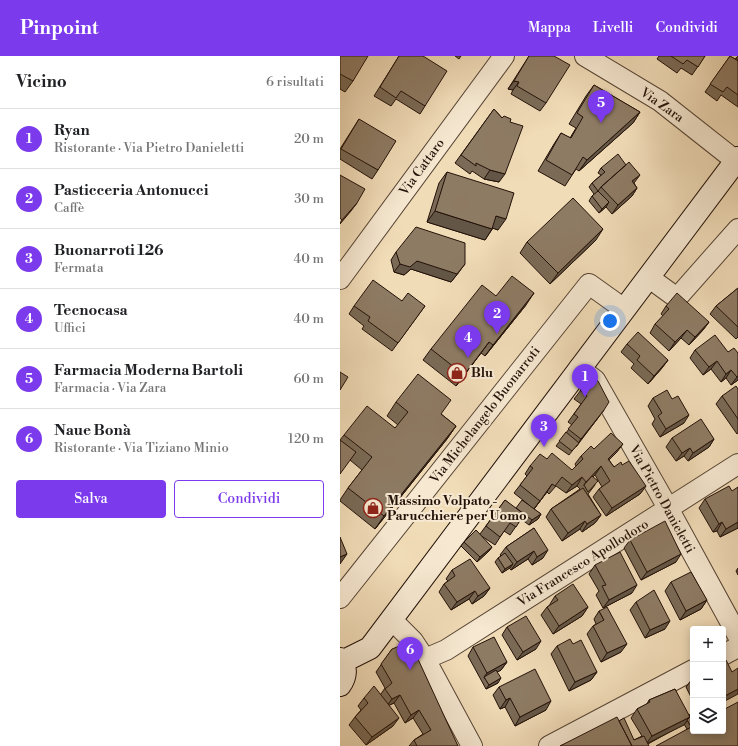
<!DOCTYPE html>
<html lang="it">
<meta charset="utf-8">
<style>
:root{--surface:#fff;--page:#f2f2f2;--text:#202124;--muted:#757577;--line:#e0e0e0;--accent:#7c3aed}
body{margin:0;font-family:"Libre Bodoni",serif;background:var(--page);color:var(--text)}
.controls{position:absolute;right:12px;bottom:12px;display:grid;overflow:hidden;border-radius:4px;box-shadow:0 2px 10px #0003}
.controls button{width:36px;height:36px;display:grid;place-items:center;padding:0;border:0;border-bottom:1px solid var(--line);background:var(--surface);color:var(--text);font:20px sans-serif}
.you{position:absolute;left:270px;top:265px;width:14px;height:14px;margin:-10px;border:3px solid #fff;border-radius:50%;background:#1a73e8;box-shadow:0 0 0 6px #1a73e833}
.badge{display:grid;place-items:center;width:26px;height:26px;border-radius:50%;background:var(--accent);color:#fff;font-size:13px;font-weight:700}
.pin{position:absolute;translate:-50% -33px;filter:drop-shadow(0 1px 2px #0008)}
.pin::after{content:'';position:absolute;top:21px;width:14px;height:12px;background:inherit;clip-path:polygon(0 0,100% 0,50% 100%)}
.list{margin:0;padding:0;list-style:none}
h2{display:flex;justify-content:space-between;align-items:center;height:52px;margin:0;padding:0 16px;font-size:17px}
h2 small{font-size:13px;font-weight:400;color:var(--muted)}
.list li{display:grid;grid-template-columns:26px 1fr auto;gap:12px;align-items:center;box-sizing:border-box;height:60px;padding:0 16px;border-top:1px solid var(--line)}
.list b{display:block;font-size:15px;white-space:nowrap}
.list p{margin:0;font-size:13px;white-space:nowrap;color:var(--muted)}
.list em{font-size:13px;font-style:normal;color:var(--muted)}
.actions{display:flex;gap:8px;padding:12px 16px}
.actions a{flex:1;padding:9px 0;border:1px solid var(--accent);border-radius:4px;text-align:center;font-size:14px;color:var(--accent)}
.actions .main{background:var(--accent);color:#fff}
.icon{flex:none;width:22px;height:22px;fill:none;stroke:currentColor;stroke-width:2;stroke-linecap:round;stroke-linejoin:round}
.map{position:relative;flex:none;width:398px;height:690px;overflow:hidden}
header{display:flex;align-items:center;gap:24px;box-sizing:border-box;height:56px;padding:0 20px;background:var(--accent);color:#fff}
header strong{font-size:19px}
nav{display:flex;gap:22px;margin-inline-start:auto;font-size:14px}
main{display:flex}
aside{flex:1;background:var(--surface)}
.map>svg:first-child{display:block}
</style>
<header>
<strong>Pinpoint</strong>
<nav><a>Mappa</a><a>Livelli</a><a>Condividi</a></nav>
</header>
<main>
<aside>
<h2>Vicino<small>6 risultati</small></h2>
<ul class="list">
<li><span class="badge">1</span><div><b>Ryan</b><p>Ristorante · Via Pietro Danieletti</p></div><em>20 m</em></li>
<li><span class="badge">2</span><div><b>Pasticceria Antonucci</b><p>Caffè</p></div><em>30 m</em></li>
<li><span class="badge">3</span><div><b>Buonarroti 126</b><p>Fermata</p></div><em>40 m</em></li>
<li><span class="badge">4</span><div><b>Tecnocasa</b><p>Uffici</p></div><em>40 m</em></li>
<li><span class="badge">5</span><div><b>Farmacia Moderna Bartoli</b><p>Farmacia · Via Zara</p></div><em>60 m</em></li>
<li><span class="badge">6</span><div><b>Naue Bonà</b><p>Ristorante · Via Tiziano Minio</p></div><em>120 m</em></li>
</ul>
<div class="actions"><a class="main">Salva</a><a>Condividi</a></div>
</aside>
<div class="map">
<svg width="398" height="690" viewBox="0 0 398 690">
<rect width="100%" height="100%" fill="#f1dcb8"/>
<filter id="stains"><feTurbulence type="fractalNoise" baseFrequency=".005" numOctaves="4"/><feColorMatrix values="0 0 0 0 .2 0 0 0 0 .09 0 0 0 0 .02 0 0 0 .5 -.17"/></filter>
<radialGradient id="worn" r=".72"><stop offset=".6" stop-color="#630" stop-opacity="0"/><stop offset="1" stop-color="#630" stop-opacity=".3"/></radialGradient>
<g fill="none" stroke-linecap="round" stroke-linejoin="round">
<defs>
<path id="street" d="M245 0 320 45 396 105
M308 221 337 242 398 173
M0 223 164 0
M239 312 255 324 328 452 398 580
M0 542 249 228 284 253
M51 563 73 585 85 603 132 690
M383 599 398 591
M85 603 106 594 398 408
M209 690 353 614"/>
<path id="secondary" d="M0 603C7 611 6 621 0 629
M2 606 30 592 398 102"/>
</defs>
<!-- street casing -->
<use href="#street" stroke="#564434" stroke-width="22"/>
<!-- secondary casing -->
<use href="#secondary" stroke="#231108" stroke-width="24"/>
<!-- street -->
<use href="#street" stroke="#f6e8d1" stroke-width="20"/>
<!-- secondary -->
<use href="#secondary" stroke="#f6e8d1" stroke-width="22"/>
</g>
<!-- wall -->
<path fill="#7a6a56" stroke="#231108" d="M0 0 13 25 5 36 0 33Z
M59 0H83L85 50 80 58 56 43 51 50 34 40Z
M115 0H121L119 3Z
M189 0H214L206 47 200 55 171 38 173 34 168 33Z
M319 0H365L352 19 341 12 337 17 317 3Z
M390 0 395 3 398 0V51L381 39 377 45 365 36Z
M254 29 300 56 293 67 239 115 236 113 225 130 198 115 214 88 221 77 230 82 236 72 229 68 246 40Z
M154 53 162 62 170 66 159 126 144 123 132 115 130 118 115 107Z
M19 63 38 114 32 123 0 103V93Z
M261 112 294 127 297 132 292 140 272 158 266 151 259 157 249 145 252 140 254 138 249 131 252 127 261 119 258 117Z
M107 116 158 174 153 172 145 184 87 166 99 127Z
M256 184 210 228 180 197 187 186Z
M56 196 119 216 111 226 71 213 64 219 54 216 51 204Z
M398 232V281L396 283 370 258 376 250Z
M156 240 186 249 145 300 141 297 116 330 83 304 91 293Z
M62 245 85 250 52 295 22 273 24 270 9 258 14 250Z
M326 250 369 266 363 274 349 289 341 282 329 295 310 277 315 268 323 260 321 258Z
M287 288 328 304 322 312 308 328 291 312 294 308 281 296Z
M355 294 398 297V324L391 329 386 322 381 326 371 313 363 319 350 302Z
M252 320 258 362 229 399 216 390 232 369 228 366 241 348 234 343Z
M398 333V377L397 378 376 348 382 340Z
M313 342 344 367 320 381 312 368 315 363 308 350Z
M56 346 101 358 116 370 107 383 35 473 0 445V444L8 432 22 414 10 404 0 384 4 379 55 372 58 369 47 360Z
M332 382 374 383 369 391 348 405 344 400 336 405 326 391Z
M254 393 277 396 269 404 274 411 282 409 306 430 300 438 266 460 253 441 259 433 262 431 255 419 253 421 255 429 248 438 261 459 255 467 242 476 240 473 222 485 206 461 211 453 240 433 237 430 226 437 216 430 209 438 207 436 194 453 201 458 198 463 189 469 181 463 170 479 164 475 155 489 140 479 152 491 149 495 137 506 121 490 124 486 140 478 165 444 176 453 189 449 174 437 187 420 185 418 190 410 207 403 232 414 236 410 235 408 241 400Z
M365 443 398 472 380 481 377 475 373 476 359 452Z
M194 472 203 502 192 509 188 503 171 514 169 512 162 517 155 506 158 502 161 500 160 499 166 491Z
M290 484 336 506 301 524 284 492Z
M255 509 292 537 263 552 256 539 259 535 249 518Z
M398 512V519L396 515Z
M112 514 150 532 144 540 132 548 129 543 111 554 99 536 104 528 108 525 106 523Z
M331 526 367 544 361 553 340 564 325 535Z
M215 540 248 551 242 560 213 578 201 559 207 551 210 549V548Z
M296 546 325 573 305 582 290 554Z
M259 555 281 596 261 606 247 578 253 570 256 568 254 563Z
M167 571 196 593 177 604 162 579Z
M233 588 257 616 251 624 229 635 211 598 217 590Z
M133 591 167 606 161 614 157 616 158 627 146 633 128 600Z
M52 593 118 690H69L74 684 83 678 73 662 65 667 54 647 49 649 53 670 26 689 9 669 15 661 21 654 18 650 24 642 41 638 45 632 36 616Z
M353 622V645L346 631 352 623Z
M159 631 206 654 175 670 165 651 160 653 153 639Z
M335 633 353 675 347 673 344 668 308 688 220 690 279 665 294 684 302 680 291 662 297 653 307 648 309 644Z"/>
<!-- shaded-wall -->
<path fill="#635646" stroke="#231108" d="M174 25 179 26 173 34 168 33Z
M300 56 293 67 239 115 247 104Z
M150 114 165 118 159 126 144 123Z
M300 119 294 127 286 133 292 125Z
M297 132 292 140 272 158 278 149Z
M269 146 266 151 259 157 262 153Z
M17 147 11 155 0 168V167L2 164Z
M95 155 152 173 145 184 87 166Z
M156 160 166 163 158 174 149 171Z
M263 173 256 184 210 228 218 217Z
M77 205 125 208 119 216 111 226 71 213 64 219 54 216 60 208Z
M194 237 186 249 145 300 153 289Z
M369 266 363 274 349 289 355 281Z
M347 274 341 282 329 295 335 286Z
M149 286 141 297 116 330 124 319Z
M328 304 322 312 308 328 314 320Z
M377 305 371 313 363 319 369 311Z
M391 314 386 322 381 326 386 318Z
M398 320V324L391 329 397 321Z
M264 354 258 362 236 391 241 383Z
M349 359 344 367 320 381 326 373Z
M116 370 107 383 35 473 44 460Z
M374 383 369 391 348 405 353 397Z
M283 388 277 396 262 411 268 403Z
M350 392 344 400 336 405 342 397Z
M261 410 255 419 244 430V429L246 426Z
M242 421 237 430 226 437 232 429Z
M212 428 207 436 194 453 200 445Z
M306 430 300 438 266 460 272 452Z
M201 458 198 463 189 469 192 464Z
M261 459 255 467 242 476 247 468Z
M245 465 240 473 222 485 228 477Z
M382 466 377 475 373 476 379 468Z
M398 466V472L380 481 386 473Z
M152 491 149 495 137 506 140 501Z
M208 494 203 502 192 509 197 501Z
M194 495 188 503 171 514 177 506Z
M7 498 0 508V501Z
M341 498 336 506 301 524 307 516Z
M173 508 170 512 162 517 165 513Z
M297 529 292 537 263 552 269 544Z
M150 532 144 540 132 548 138 540Z
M135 535 129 543 111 554 117 546Z
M367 544 361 553 340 564 346 555Z
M248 551 242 560 213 578 219 570Z
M330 565 325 573 305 582 310 574Z
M201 585 196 593 177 604 183 596Z
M287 588 281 596 261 606 267 597Z
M167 606 161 614 145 623 144 621 147 617Z
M257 616 251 624 229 635 235 626Z
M161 622 158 627 146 633 149 629Z
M398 633V638L383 646V641Z
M60 639 54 647 46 651 52 643Z
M170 642 165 651 160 653 166 644Z
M211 645 206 654 175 670 180 661Z
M79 654 73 662 65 667 71 659Z
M350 661 344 669 306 688 312 680Z
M59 662 53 670 26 689 32 681Z"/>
<!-- building -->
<path fill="#8e7b64" stroke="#231108" d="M0 0H28L13 25 0 18Z
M59 0H83L107 15 85 50 61 35 56 42 40 31Z
M189 0H214L230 9 206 47 177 30 179 26 174 25Z
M331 0H365L358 11 347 4 343 8Z
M390 0 398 5V39L387 31 383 36 370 28Z
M398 0V4L396 3Z
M254 29 300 56 247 104 243 101 232 119 206 104 221 77 231 82 243 61 237 57Z
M154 53 162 62 164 60 171 63 170 66 183 70 165 118 150 114 136 107V110L121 99Z
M19 63 56 85 38 114 1 93Z
M278 98 286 109 261 131 258 135 252 127 265 116 261 112Z
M289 106 300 119 292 125 297 132 278 149 261 131Z
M107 116 174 137 166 163 156 160 152 173 95 155Z
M0 119 25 133 17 147 2 164 0 162Z
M258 135 269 146 262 153 252 140Z
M233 142 263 173 218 217 187 186Z
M76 171 125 187V208L117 218 77 205 70 211 60 208 56 196Z
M172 220 194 237 153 289 149 286 124 319 91 293 142 229 156 240Z
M33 224 62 245 68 237 85 250 58 287 28 265 30 261 14 250Z
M398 232V271L376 250Z
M337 237 369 266 355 281 347 274 335 286 315 268 329 253 326 250Z
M298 276 328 304 314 320 297 304 300 300 287 288Z
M375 279 388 296 394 292 398 297V320L397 321 391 314 386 318 377 305 369 311 355 294Z
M0 316 8 321 0 334Z
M78 318 111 344 101 358 116 370 44 460 8 432 32 401 4 379 27 350 55 372 68 356 56 346Z
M252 320 258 325 269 346 264 354 241 383 228 373 238 361 234 358 247 340 240 334Z
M396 330 398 333V363L382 340Z
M327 334 332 343 338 340 349 359 326 373 318 360 322 357 313 342Z
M361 363 374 383 353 397 350 392 342 397 332 382Z
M226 376 239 387 232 395 219 385Z
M271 377 283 388 268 403 274 411 281 406 282 409 289 405 306 430 272 452 259 433 270 425 261 410 246 426 242 421 232 429 222 421 215 430 212 428 200 445 180 429 193 412 190 410 200 398 207 403 212 397 232 414 243 403 241 400 251 390 254 393Z
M0 384 16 396 0 418Z
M252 420 258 425 248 436 244 429Z
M389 430 392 435 398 431V466L386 473 382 466 379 468 365 443Z
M243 432 261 459 247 468 245 465 228 477 211 453Z
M165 444 184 458 176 471 170 467 160 481 146 470Z
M182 444 201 458 192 464 176 452Z
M325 465 341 498 307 516 290 484Z
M194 472 208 494 197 501 194 495 177 506 166 491Z
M136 474 152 491 140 501 124 486Z
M0 481 7 498 0 501Z
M280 496 297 529 269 544 262 530 266 529 255 509Z
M165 497 173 508 165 513 158 502Z
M130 503 150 532 138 540 135 535 117 546 104 528 115 520 112 514Z
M351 516 367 544 346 555 331 526Z
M233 528 248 551 219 570 207 551 218 544 215 540Z
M314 534 330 565 310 574 296 546Z
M267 551 287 588 267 597 253 570 264 564 259 555Z
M186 560 201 585 183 596 167 571Z
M154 581 167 606 147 617 133 591Z
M230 583 233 588 241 584 257 616 235 626 217 590Z
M65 588 77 601 118 690H77L74 684 91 674 79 654 71 659 60 639 52 643 45 633 52 627 41 608 52 593Z
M386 604 392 616 398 612V633L383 641V606Z
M195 613 211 645 180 661 170 642 166 644 159 631Z
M156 614 161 622 149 629 144 621Z
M34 630 59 662 32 681 15 661 28 647 24 642Z
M335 633 350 661 312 680 297 653 310 646 309 644Z
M398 646V690H316L353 670V675H383V654Z
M353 657V670L351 671 347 664 350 661 349 659Z
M277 661 292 690H220Z
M284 662 294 684 304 680 309 690H292L279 665Z"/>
<!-- icons -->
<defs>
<symbol id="shop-ring" viewBox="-11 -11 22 22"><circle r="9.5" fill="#f6e8d1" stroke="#8f2418" stroke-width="1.5"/><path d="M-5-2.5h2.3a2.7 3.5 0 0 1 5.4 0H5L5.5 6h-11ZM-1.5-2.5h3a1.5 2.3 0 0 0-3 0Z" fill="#8f2418"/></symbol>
</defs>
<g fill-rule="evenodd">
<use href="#shop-ring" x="106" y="306" width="22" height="22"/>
<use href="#shop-ring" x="22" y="441" width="22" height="22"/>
</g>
<g text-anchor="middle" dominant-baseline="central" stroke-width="4" stroke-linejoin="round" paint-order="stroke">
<!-- street labels -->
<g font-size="13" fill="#231108" stroke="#f6e8d1">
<text transform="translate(322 49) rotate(35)">Via Zara</text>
<text transform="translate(82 111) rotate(-54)">Via Cattaro</text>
<text transform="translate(145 359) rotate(-52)">Via Michelangelo Buonarroti</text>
<text transform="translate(322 443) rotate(61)">Via Pietro Danieletti</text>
<text transform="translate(243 507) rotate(-32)">Via Francesco Apollodoro</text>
</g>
<!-- poi labels -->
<g font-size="13" font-weight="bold" fill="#231108" stroke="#f6e8d1" text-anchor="start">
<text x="131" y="317">Blu</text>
<text x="47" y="445">Massimo Volpato -<tspan x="47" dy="15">Parucchiere per Uomo</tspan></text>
</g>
</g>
<rect width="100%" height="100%" filter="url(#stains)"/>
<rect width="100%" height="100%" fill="url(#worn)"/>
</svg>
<div class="controls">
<button>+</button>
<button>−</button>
<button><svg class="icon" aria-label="layers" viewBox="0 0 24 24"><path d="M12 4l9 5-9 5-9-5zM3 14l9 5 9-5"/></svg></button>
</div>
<div class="you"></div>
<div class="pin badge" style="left:245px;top:341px">1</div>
<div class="pin badge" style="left:157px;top:278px">2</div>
<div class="pin badge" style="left:204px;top:391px">3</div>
<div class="pin badge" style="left:128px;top:302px">4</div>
<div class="pin badge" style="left:261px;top:67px">5</div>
<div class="pin badge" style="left:70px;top:614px">6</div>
</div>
</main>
